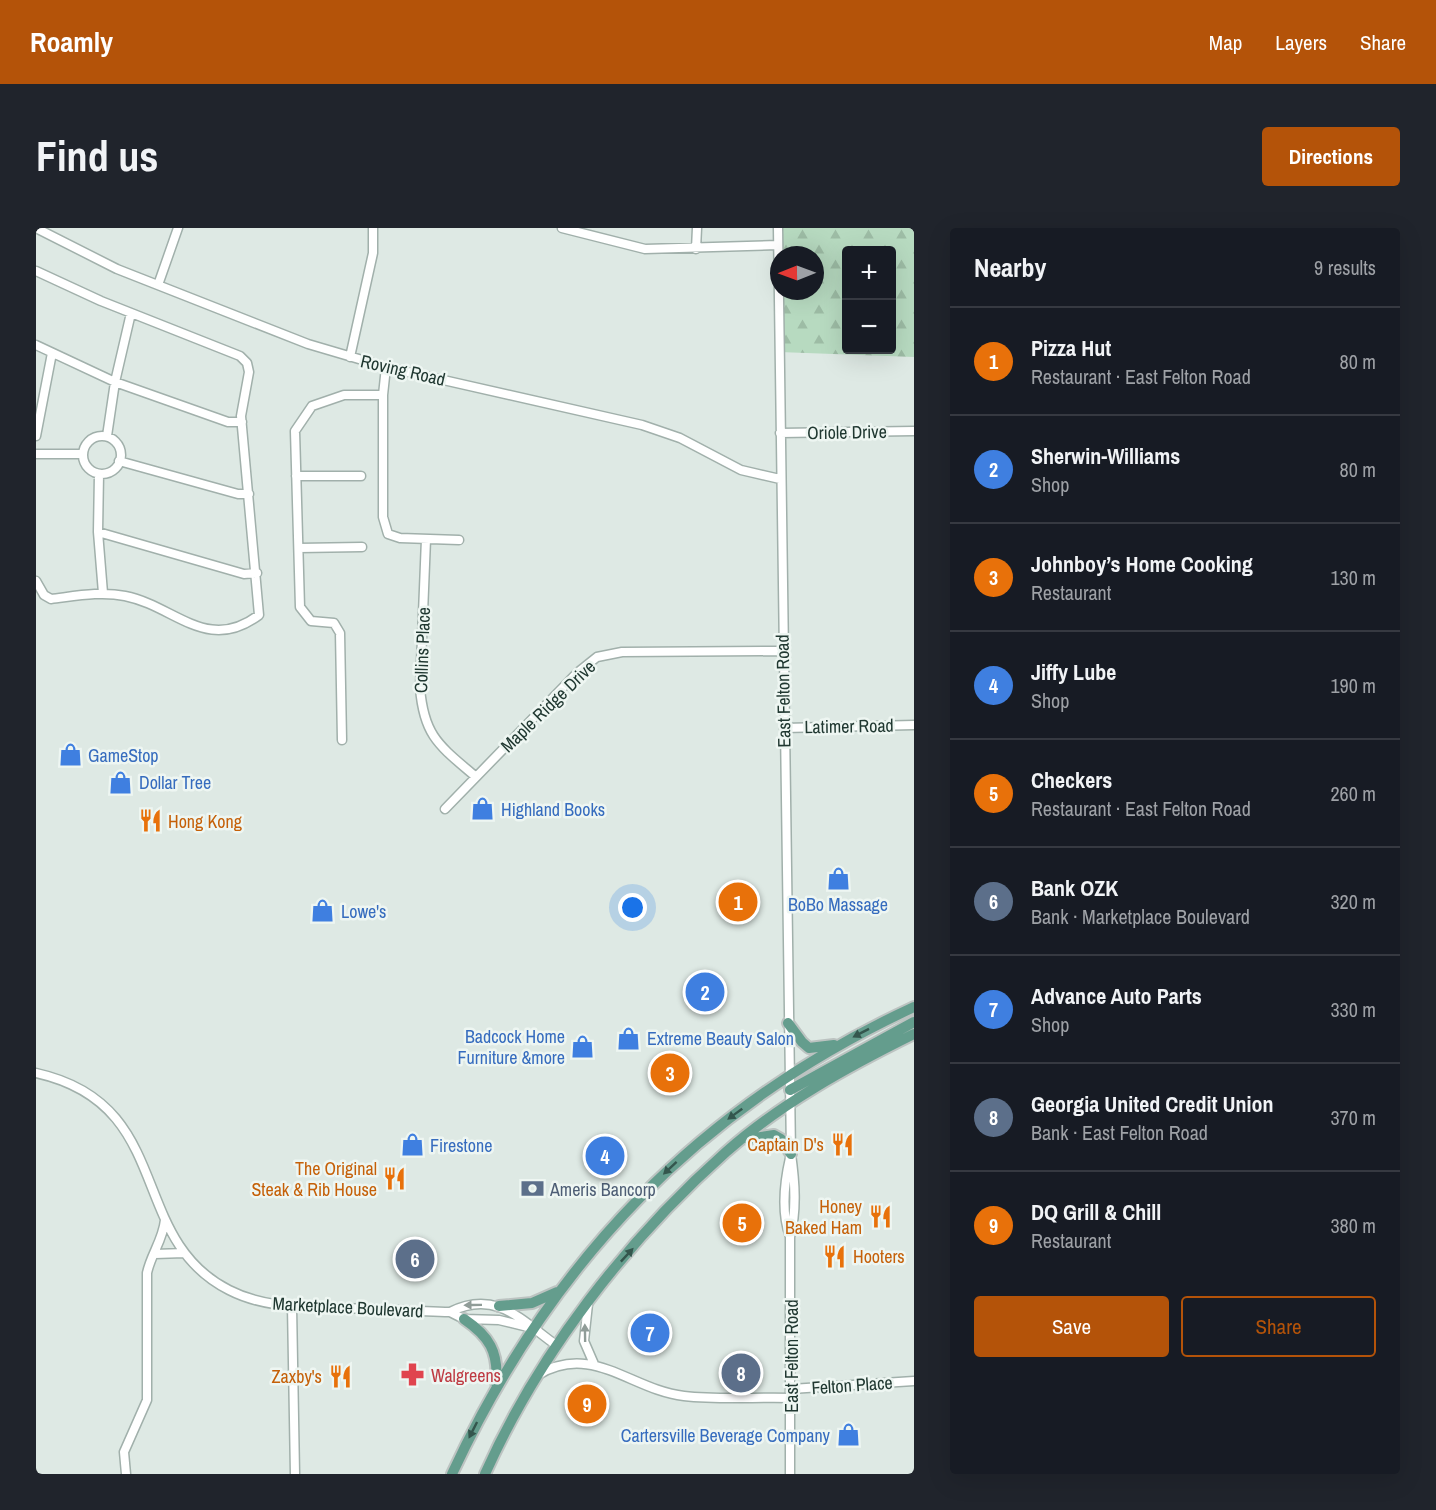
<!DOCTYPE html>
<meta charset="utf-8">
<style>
:root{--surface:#171b24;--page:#20242c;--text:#f1f3f6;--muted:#9ea1a6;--line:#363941;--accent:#b45309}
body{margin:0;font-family:"Archivo Narrow",sans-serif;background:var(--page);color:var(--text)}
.controls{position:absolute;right:18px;top:18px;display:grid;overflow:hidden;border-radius:6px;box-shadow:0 6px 24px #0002}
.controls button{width:54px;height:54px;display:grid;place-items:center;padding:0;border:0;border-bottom:2px solid var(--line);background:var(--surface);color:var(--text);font:30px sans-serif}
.compass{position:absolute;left:734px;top:18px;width:54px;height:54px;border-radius:50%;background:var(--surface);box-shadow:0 6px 24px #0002;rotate:269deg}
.you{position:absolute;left:597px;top:680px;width:21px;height:21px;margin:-15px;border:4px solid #fff;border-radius:50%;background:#1a73e8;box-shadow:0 0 0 9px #1a73e833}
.badge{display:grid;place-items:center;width:39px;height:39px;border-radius:50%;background:var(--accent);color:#fff;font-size:20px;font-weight:700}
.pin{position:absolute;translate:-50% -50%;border:3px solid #fff;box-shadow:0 2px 6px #0006}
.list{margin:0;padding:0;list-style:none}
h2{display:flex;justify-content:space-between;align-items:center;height:78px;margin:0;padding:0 24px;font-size:26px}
h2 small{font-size:20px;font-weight:400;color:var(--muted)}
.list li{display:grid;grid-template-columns:39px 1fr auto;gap:18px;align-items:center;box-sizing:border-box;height:108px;padding:0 24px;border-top:2px solid var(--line)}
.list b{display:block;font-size:22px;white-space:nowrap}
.list p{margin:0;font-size:20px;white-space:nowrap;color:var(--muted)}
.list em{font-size:20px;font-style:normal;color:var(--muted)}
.actions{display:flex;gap:12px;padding:18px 24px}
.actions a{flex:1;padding:14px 0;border:2px solid var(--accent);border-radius:6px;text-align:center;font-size:21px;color:var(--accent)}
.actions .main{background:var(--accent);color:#fff}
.map{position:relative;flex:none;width:878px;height:1246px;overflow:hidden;border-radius:6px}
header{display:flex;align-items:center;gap:36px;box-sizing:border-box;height:84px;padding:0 30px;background:var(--accent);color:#fff}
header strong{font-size:28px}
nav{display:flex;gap:33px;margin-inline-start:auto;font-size:21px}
.intro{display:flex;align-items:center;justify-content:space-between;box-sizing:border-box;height:144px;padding:0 36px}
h1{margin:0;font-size:42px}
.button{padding:15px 27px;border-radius:6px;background:var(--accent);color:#fff;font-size:21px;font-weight:700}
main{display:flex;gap:36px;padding:0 36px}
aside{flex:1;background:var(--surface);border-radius:6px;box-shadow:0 6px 24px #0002}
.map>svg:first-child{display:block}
</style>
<header>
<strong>Roamly</strong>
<nav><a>Map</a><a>Layers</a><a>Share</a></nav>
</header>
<div class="intro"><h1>Find us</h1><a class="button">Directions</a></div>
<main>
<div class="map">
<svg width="878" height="1246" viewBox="0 0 878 1246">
<defs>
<pattern id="forest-firs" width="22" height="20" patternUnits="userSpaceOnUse" patternTransform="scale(1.5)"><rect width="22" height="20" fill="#b7dac0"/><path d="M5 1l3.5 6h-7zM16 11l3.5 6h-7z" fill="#9dbca5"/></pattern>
</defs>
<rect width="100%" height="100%" fill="#dee9e4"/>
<!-- forest -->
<path fill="url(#forest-firs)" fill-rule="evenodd" d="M743 0H878V129L743 124 741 17ZM810 22H856V122H810ZM743 27H779V63H743Z"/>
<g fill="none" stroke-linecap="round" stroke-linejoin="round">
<defs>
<path id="minor" d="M0 0 81 41 272 116 350 139 606 197 644 210 705 242 744 251
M526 0 609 21 741 17
M742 0 755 926C759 954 761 982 754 1009V1246
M660 21 661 0
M0 43 65 73 204 128 211 135 213 144 205 188 223 387C171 426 139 378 89 368 65 363 40 368 15 371L8 367 0 353
M122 57 142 0
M0 117 79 154 192 194H206
M314 129 337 25V0
M350 139 347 167V289L352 306 364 310 423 312
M744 205 878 203
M0 208 16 125
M71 208 79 154 95 85
M47 227a19 19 0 1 1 38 0a19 19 0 1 1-38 0Z
M0 226H47
M83 233 202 266H213
M63 246 62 304 208 346 221 345
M260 248H325
M62 304 67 365
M390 311 384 460C388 509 404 518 440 549
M263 320 326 319
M748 500 878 497
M306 512 304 405 298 395 275 393 264 379 259 203 276 178 308 167H347
M409 581 541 445 561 429 586 424 746 423
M0 845C140 876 90 1010 193 1062 228 1080 267 1079 305 1080 341 1081 377 1083 414 1084L428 1091 463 1092 496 1100
M754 930C748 956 745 984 754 1009
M119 1026 148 1025
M552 1076 548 1113 558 1136
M256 1078 259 1246
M414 1084C460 1061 485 1092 520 1117
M502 1147C556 1114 595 1162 648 1168 683 1172 719 1169 755 1170
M755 1161 878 1153
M90 1246 88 1224 111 1172V1045C115 1026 127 1012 129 992"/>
<path id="major" d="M752 795 766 814 773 820 798 817
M754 862 878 794
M712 911 738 907 745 911 755 926
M463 1078 496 1075 521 1064
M428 1091C453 1108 463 1124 460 1155
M416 1246C515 1033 664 878 878 779
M449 1246C503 1125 591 1012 690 924 744 876 813 838 878 806"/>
</defs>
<!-- minor casing -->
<use href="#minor" stroke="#a1b0ab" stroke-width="11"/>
<!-- major casing -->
<use href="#major" stroke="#bcc3c1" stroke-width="14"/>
<!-- minor -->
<use href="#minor" stroke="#fff" stroke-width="8"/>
<!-- major -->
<use href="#major" stroke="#649d8d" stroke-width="10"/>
</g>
<!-- one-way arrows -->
<defs><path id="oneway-solid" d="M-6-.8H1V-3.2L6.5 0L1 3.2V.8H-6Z" transform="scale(1.5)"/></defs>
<g fill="#34564d">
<use href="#oneway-solid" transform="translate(825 805) rotate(153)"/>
<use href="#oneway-solid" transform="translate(699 886) rotate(144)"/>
<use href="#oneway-solid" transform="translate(634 940) rotate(137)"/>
<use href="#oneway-solid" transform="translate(591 1027) rotate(-47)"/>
<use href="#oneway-solid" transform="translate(437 1202) rotate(117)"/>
</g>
<g fill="#909c98">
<use href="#oneway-solid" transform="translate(437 1077) rotate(179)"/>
<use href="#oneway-solid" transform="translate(549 1105) rotate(-91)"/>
</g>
<!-- icons -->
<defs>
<symbol id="shop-bare" viewBox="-9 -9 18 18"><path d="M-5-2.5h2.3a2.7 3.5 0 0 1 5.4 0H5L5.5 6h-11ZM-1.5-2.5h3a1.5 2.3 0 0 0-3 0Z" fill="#3f7fe0" stroke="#eef6f2" stroke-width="2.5" paint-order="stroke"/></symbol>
<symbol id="restaurant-bare" viewBox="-9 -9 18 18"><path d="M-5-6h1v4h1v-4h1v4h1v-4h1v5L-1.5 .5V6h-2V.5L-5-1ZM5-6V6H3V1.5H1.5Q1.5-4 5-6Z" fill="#e8710a" stroke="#eef6f2" stroke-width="2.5" paint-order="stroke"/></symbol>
<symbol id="bank-bare" viewBox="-9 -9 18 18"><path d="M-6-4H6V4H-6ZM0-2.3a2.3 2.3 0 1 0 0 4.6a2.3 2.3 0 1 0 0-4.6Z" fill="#5c6f8a" stroke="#eef6f2" stroke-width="2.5" paint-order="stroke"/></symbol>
<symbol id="pharmacy-bare" viewBox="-9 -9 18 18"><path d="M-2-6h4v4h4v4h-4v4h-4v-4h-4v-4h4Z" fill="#e0444e" stroke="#eef6f2" stroke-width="2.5" paint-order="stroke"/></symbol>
</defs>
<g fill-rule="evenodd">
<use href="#shop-bare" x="18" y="510" width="33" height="33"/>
<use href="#shop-bare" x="68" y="538" width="33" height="33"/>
<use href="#shop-bare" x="430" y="564" width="33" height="33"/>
<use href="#restaurant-bare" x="98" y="576" width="33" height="33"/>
<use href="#shop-bare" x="786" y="634" width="33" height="33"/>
<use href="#shop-bare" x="270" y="666" width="33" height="33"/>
<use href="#shop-bare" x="576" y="794" width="33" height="33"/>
<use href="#shop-bare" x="530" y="802" width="33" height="33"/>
<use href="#restaurant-bare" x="790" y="900" width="33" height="33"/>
<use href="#shop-bare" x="360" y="900" width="33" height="33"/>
<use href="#restaurant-bare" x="342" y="934" width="33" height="33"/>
<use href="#bank-bare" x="480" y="944" width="33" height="33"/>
<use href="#restaurant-bare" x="828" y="972" width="33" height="33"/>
<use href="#restaurant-bare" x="782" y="1012" width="33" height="33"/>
<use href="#pharmacy-bare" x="360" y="1130" width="33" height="33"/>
<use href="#restaurant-bare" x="288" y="1132" width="33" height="33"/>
<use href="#shop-bare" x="796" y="1190" width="33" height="33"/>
</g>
<g text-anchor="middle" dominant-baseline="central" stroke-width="5" stroke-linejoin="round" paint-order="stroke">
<!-- street labels -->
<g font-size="18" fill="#203831" stroke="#eef6f2">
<text transform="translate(367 142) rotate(13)">Roving Road</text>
<text transform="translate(811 204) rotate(-1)">Oriole Drive</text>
<text transform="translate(386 422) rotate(-88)">Collins Place</text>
<text transform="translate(747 463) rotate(-91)">East Felton Road</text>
<text transform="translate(512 478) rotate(-44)">Maple Ridge Drive</text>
<text transform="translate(813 498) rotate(-1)">Latimer Road</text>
<text transform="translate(312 1079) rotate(3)">Marketplace Boulevard</text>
<text transform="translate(755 1128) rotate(-90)">East Felton Road</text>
<text transform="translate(816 1157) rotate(-4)">Felton Place</text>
</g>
<!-- shop labels -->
<g font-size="18" fill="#366cbe" stroke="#eef6f2" text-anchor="start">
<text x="52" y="527">GameStop</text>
<text x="103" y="554">Dollar Tree</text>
<text x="465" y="581">Highland Books</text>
<text x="802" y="676" text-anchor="middle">BoBo Massage</text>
<text x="305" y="683">Lowe's</text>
<text x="529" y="808" text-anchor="end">Badcock Home<tspan x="529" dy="21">Furniture &amp;more</tspan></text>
<text x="611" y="810">Extreme Beauty Salon</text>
<text x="394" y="917">Firestone</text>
<text x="794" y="1207" text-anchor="end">Cartersville Beverage Company</text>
</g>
<!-- food labels -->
<g font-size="18" fill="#c56008" stroke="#eef6f2" text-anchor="end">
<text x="132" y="593" text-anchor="start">Hong Kong</text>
<text x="788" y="916">Captain D's</text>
<text x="341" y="940">The Original<tspan x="341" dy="21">Steak &amp; Rib House</tspan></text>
<text x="826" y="978">Honey<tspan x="826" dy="21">Baked Ham</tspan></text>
<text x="817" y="1028" text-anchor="start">Hooters</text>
<text x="286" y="1148">Zaxby's</text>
</g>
<!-- service labels -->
<g font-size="18" fill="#4e5e75" stroke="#eef6f2" text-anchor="start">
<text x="514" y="961">Ameris Bancorp</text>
</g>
<!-- health labels -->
<g font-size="18" fill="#be3a42" stroke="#eef6f2" text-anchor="start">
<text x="395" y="1147">Walgreens</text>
</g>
</g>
</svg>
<div class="controls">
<button>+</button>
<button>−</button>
</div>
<svg class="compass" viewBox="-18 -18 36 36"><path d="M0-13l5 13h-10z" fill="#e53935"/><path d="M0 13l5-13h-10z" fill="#9ea1a6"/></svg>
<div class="you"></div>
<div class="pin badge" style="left:702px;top:674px;background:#e8710a">1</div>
<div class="pin badge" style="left:669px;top:764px;background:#3f7fe0">2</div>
<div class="pin badge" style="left:634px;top:845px;background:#e8710a">3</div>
<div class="pin badge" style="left:569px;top:928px;background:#3f7fe0">4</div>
<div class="pin badge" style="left:706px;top:995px;background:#e8710a">5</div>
<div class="pin badge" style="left:379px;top:1031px;background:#5c6f8a">6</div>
<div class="pin badge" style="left:614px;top:1105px;background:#3f7fe0">7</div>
<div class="pin badge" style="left:705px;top:1145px;background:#5c6f8a">8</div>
<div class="pin badge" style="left:551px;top:1176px;background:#e8710a">9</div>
</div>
<aside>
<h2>Nearby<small>9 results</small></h2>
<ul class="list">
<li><span class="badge" style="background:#e8710a">1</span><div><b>Pizza Hut</b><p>Restaurant · East Felton Road</p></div><em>80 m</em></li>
<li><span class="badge" style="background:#3f7fe0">2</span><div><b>Sherwin-Williams</b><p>Shop</p></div><em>80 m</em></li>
<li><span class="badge" style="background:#e8710a">3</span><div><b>Johnboy’s Home Cooking</b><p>Restaurant</p></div><em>130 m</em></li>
<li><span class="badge" style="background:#3f7fe0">4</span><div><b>Jiffy Lube</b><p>Shop</p></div><em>190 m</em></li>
<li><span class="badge" style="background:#e8710a">5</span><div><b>Checkers</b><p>Restaurant · East Felton Road</p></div><em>260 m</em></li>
<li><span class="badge" style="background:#5c6f8a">6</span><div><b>Bank OZK</b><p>Bank · Marketplace Boulevard</p></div><em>320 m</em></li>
<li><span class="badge" style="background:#3f7fe0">7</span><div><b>Advance Auto Parts</b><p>Shop</p></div><em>330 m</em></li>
<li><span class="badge" style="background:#5c6f8a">8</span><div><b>Georgia United Credit Union</b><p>Bank · East Felton Road</p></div><em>370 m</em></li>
<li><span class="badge" style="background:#e8710a">9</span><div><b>DQ Grill &amp; Chill</b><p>Restaurant</p></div><em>380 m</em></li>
</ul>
<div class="actions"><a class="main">Save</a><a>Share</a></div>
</aside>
</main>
